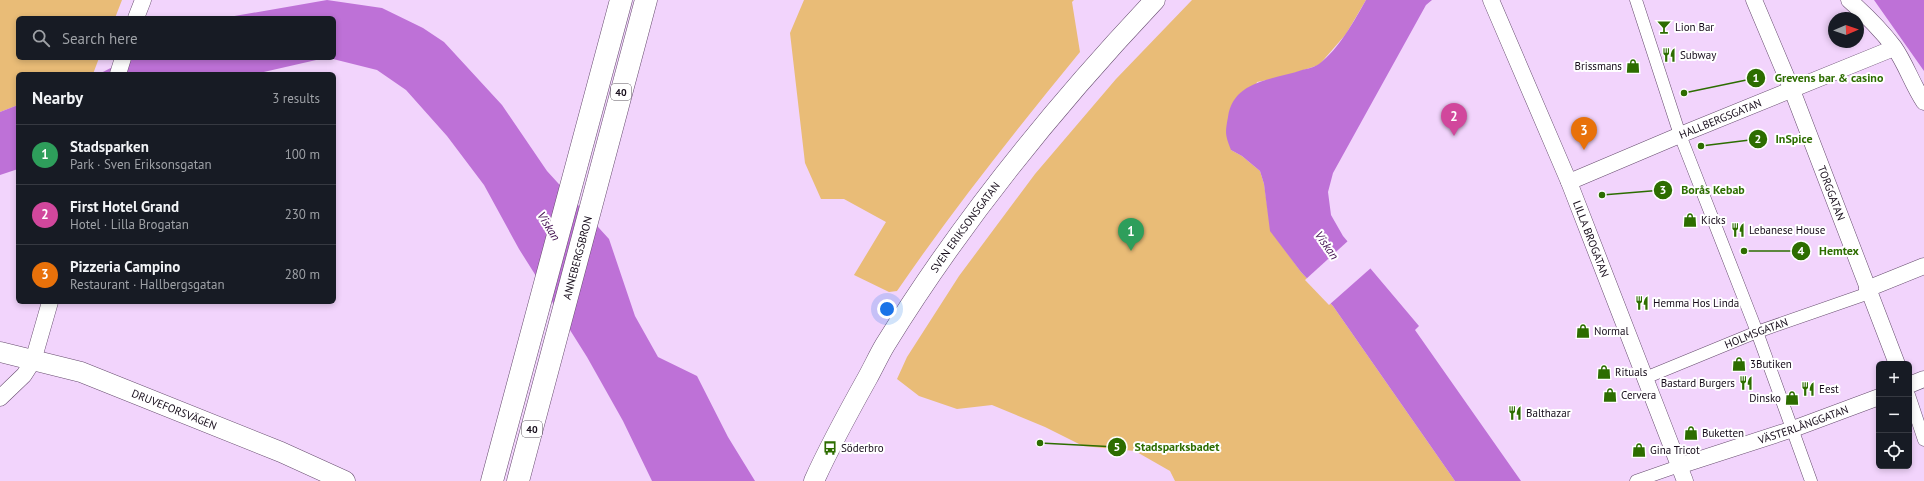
<!DOCTYPE html>
<meta charset="utf-8">
<style>
:root{--surface:#171b24;--page:#242831;--text:#f1f3f6;--muted:#9ea1a6;--line:#363941;--accent:#99b787}
body{margin:0;font-family:"PT Sans",sans-serif;background:var(--page);color:var(--text)}
.controls{position:absolute;right:12px;bottom:12px;display:grid;overflow:hidden;border-radius:6px;box-shadow:0 2px 6px #0003}
.controls button{width:36px;height:36px;display:grid;place-items:center;padding:0;border:0;border-bottom:1px solid var(--line);background:var(--surface);color:var(--text);font:20px sans-serif}
.compass{position:absolute;left:1828px;top:12px;width:36px;height:36px;border-radius:50%;background:var(--surface);box-shadow:0 2px 6px #0003;rotate:88deg}
.you{position:absolute;left:887px;top:309px;width:14px;height:14px;margin:-10px;border:3px solid #fff;border-radius:50%;background:#1a73e8;box-shadow:0 0 0 6px #1a73e833}
.badge{display:grid;place-items:center;width:26px;height:26px;border-radius:50%;background:var(--accent);color:#fff;font-size:13px;font-weight:700}
.pin{position:absolute;translate:-50% -33px;filter:drop-shadow(0 1px 2px #0008)}
.pin::after{content:'';position:absolute;top:21px;width:14px;height:12px;background:inherit;clip-path:polygon(0 0,100% 0,50% 100%)}
.list{margin:0;padding:0;list-style:none}
h2{display:flex;justify-content:space-between;align-items:center;height:52px;margin:0;padding:0 16px;font-size:17px}
h2 small{font-size:13px;font-weight:400;color:var(--muted)}
.list li{display:grid;grid-template-columns:26px 1fr auto;gap:12px;align-items:center;box-sizing:border-box;height:60px;padding:0 16px;border-top:1px solid var(--line)}
.list b{display:block;font-size:15px;white-space:nowrap}
.list p{margin:0;font-size:13px;white-space:nowrap;color:var(--muted)}
.list em{font-size:13px;font-style:normal;color:var(--muted)}
.icon{flex:none;width:22px;height:22px;fill:none;stroke:currentColor;stroke-width:2;stroke-linecap:round;stroke-linejoin:round}
.map{position:relative;flex:none;width:1924px;height:481px;overflow:hidden}
.search{position:absolute;background:var(--surface);box-shadow:0 2px 6px #0003;left:16px;top:16px;width:320px;height:44px;display:flex;align-items:center;gap:10px;box-sizing:border-box;padding:0 14px;border-radius:6px;color:var(--muted);font-size:15px}
.panel{position:absolute;background:var(--surface);box-shadow:0 2px 6px #0003;left:16px;top:72px;width:320px;height:232px;border-radius:6px}
.map>svg:first-child{display:block}
</style>
<div class="map">
<svg width="1924" height="481" viewBox="0 0 1924 481">
<rect width="100%" height="100%" fill="#f2d4fc"/>
<!-- green -->
<path fill="#e9bc77" d="M0 0H122L115 18H18V58H99L93 74H18V105L0 112Z
M804 0H1074L1072 2 1080 52C1016 130 954 208 897 291L889 292 854 275 886 222 844 199H821L805 163 790 33Z
M1192 0H1366L1346 34 1319 65 1282 77 1257 82 1231 150 1242 156 1260 171 1264 184 1271 231 1301 272 1333 306 1455 481H1175L1170 471 1135 451 1083 446 1045 427 992 405 957 409 919 396 897 379 907 357 959 276 1035 174 1116 79Z"/>
<!-- water -->
<path fill="#be71d7" d="M327 0 382 8 423 28 444 42 502 105 547 171 609 239 635 316 658 357 697 376 728 437 755 481H652L623 421 587 357 519 249 484 185 447 136 406 90 377 70 329 58H334V18H223Z
M1366 0H1432L1426 5 1333 173 1328 192 1331 215 1343 236 1419 326 1415 330 1521 481H1455L1333 306 1301 272 1270 231 1264 184 1260 171 1242 156 1231 150C1225 135 1225 133 1228 117 1233 80 1273 80 1302 70 1307 69 1315 67 1319 64 1339 49 1354 21 1366 0Z
M1874 0H1924V71Z
M130 58H325L255 74H99Z
M18 105V169L0 175V112Z"/>
<!-- pier -->
<path fill="#f2d4fc" d="M1349 240 1372 267 1329 305 1305 280Z"/>
<g fill="none" stroke-linecap="round" stroke-linejoin="round">
<defs>
<g id="pedestrian">
<path d="M1636 0 1680 135 1757 332 1811 481"/>
<path id="s1" d="M1645 378 1757 332 1869 293"/>
<path d="M1909 395 1924 440"/>
<path d="M1636 481 1679 466"/>
</g>
<g id="minor">
<path id="s2" d="M1491 0 1569 182 1685 481"/>
<path id="s3" d="M1754 0 1792 90 1897 364"/>
<path d="M1849 0C1865 14 1881 30 1894 47 1906 64 1912 84 1924 102"/>
<path d="M136 18 143 0"/>
<path d="M118 74 123 58"/>
<path id="s4" d="M1569 182 1680 135 1894 48"/>
<path d="M1867 289 1924 266"/>
<path d="M1909 385 1924 379"/>
<path d="M0 398 24 375 33 361 50 302"/>
<path id="s5" d="M1679 466 1793 429 1879 397"/>
</g>
<g id="tertiary">
<path id="s6" d="M0 352 81 372 281 452 345 481"/>
<path id="s7" d="M814 481C830 445 849 411 868 377 874 366 879 355 885 345 962 220 1054 107 1155 0"/>
</g>
<g id="motorway">
<path d="M492 481 621 0"/>
<path id="s8" d="M518 481 646 0"/>
</g>
</defs>
<!-- pedestrian casing -->
<use href="#pedestrian" stroke="#664c6e" stroke-width="13"/>
<!-- minor casing -->
<use href="#minor" stroke="#664c6e" stroke-width="17"/>
<!-- tertiary casing -->
<use href="#tertiary" stroke="#664c6e" stroke-width="21"/>
<!-- motorway casing -->
<use href="#motorway" stroke="#664c6e" stroke-width="23"/>
<!-- pedestrian -->
<use href="#pedestrian" stroke="#fff" stroke-width="12"/>
<!-- minor -->
<use href="#minor" stroke="#fff" stroke-width="16"/>
<!-- tertiary -->
<use href="#tertiary" stroke="#fff" stroke-width="20"/>
<!-- motorway -->
<use href="#motorway" stroke="#fff" stroke-width="22"/>
</g>
<!-- icons -->
<defs>
<symbol id="bar-bare" viewBox="-9 -9 18 18"><path d="M-6-5H6L.8 .8V4.5H3.5V6h-7V4.5H-.8V.8Z" fill="#2d6d00" stroke="#fff" stroke-width="2.5" paint-order="stroke"/></symbol>
<symbol id="restaurant-bare" viewBox="-9 -9 18 18"><path d="M-5-6h1v4h1v-4h1v4h1v-4h1v5L-1.5 .5V6h-2V.5L-5-1ZM5-6V6H3V1.5H1.5Q1.5-4 5-6Z" fill="#2d6d00" stroke="#fff" stroke-width="2.5" paint-order="stroke"/></symbol>
<symbol id="shop-bare" viewBox="-9 -9 18 18"><path d="M-5-2.5h2.3a2.7 3.5 0 0 1 5.4 0H5L5.5 6h-11ZM-1.5-2.5h3a1.5 2.3 0 0 0-3 0Z" fill="#2d6d00" stroke="#fff" stroke-width="2.5" paint-order="stroke"/></symbol>
<symbol id="bus-bare" viewBox="-9 -9 18 18"><path d="M-5-6H5V4H4V6H2V4H-2V6H-4V4H-5ZM-3.5-4V0h7V-4ZM-3.5 1.2v1.5H-2V1.2ZM2 1.2v1.5H3.5V1.2Z" fill="#2d6d00" stroke="#fff" stroke-width="2.5" paint-order="stroke"/></symbol>
</defs>
<g fill-rule="evenodd">
<use href="#bar-bare" x="1654" y="17" width="20" height="20"/>
<use href="#restaurant-bare" x="1659" y="45" width="20" height="20"/>
<use href="#shop-bare" x="1623" y="56" width="20" height="20"/>
<use href="#shop-bare" x="1680" y="210" width="20" height="20"/>
<use href="#restaurant-bare" x="1728" y="220" width="20" height="20"/>
<use href="#restaurant-bare" x="1632" y="293" width="20" height="20"/>
<use href="#shop-bare" x="1573" y="321" width="20" height="20"/>
<use href="#shop-bare" x="1729" y="354" width="20" height="20"/>
<use href="#shop-bare" x="1594" y="362" width="20" height="20"/>
<use href="#restaurant-bare" x="1736" y="373" width="20" height="20"/>
<use href="#restaurant-bare" x="1798" y="379" width="20" height="20"/>
<use href="#shop-bare" x="1600" y="385" width="20" height="20"/>
<use href="#shop-bare" x="1782" y="388" width="20" height="20"/>
<use href="#restaurant-bare" x="1505" y="403" width="20" height="20"/>
<use href="#shop-bare" x="1681" y="423" width="20" height="20"/>
<use href="#bus-bare" x="820" y="438" width="20" height="20"/>
<use href="#shop-bare" x="1629" y="440" width="20" height="20"/>
</g>
<g text-anchor="middle" dominant-baseline="central" stroke-width="4" stroke-linejoin="round" paint-order="stroke">
<!-- shield labels -->
<g fill="#fff" stroke="#5c555f" stroke-width="1">
<rect x="611" y="84" width="20" height="16" rx="3"/>
<rect x="522" y="421" width="20" height="16" rx="3"/>
</g>
<g font-size="10" font-weight="bold" fill="#160c1a">
<text x="621" y="92">40</text>
<text x="532" y="429">40</text>
</g>
<!-- poi labels -->
<g font-size="11" fill="#160c1a" stroke="#fff" text-anchor="start">
<text x="1675" y="27">Lion Bar</text>
<text x="1680" y="55">Subway</text>
<text x="1622" y="66" text-anchor="end">Brissmans</text>
<text x="1701" y="220">Kicks</text>
<text x="1749" y="230">Lebanese House</text>
<text x="1653" y="303">Hemma Hos Linda</text>
<text x="1594" y="331">Normal</text>
<text x="1750" y="364">3Butiken</text>
<text x="1615" y="372">Rituals</text>
<text x="1735" y="383" text-anchor="end">Bastard Burgers</text>
<text x="1819" y="389">Eest</text>
<text x="1621" y="395">Cervera</text>
<text x="1781" y="398" text-anchor="end">Dinsko</text>
<text x="1526" y="413">Balthazar</text>
<text x="1702" y="433">Buketten</text>
<text x="841" y="448">Söderbro</text>
<text x="1650" y="450">Gina Tricot</text>
</g>
<!-- street labels -->
<g font-size="11" fill="#160c1a" stroke="#fff">
<text stroke="none"><textPath href="#s4" startOffset="164">HALLBERGSGATAN</textPath></text>
<text stroke="none"><textPath href="#s3" startOffset="208">TORGGATAN</textPath></text>
<text stroke="none"><textPath href="#s7" startOffset="296">SVEN ERIKSONSGATAN</textPath></text>
<text stroke="none"><textPath href="#s2" startOffset="259">LILLA BROGATAN</textPath></text>
<text stroke="none"><textPath href="#s8" startOffset="231">ANNEBERGSBRON</textPath></text>
<text stroke="none"><textPath href="#s1" startOffset="120">HOLMSGATAN</textPath></text>
<text stroke="none"><textPath href="#s6" startOffset="184">DRUVEFORSVÄGEN</textPath></text>
<text stroke="none"><textPath href="#s5" startOffset="131">VÄSTERLÅNGGATAN</textPath></text>
</g>
<!-- water labels -->
<g font-size="12" font-style="italic" fill="#3f0c4d" stroke="#fff">
<text transform="translate(549 226) rotate(58)">Viskan</text>
<text transform="translate(1327 245) rotate(55)">Viskan</text>
</g>
</g>
<!-- callouts -->
<path fill="none" stroke="#2d6d00" stroke-width="1.5" d="M1684 93L1756 78M1701 146L1758 139M1602 195L1663 190M1744 251L1801 251M1040 443L1117 447"/>
<g fill="#2d6d00" stroke="#fff" stroke-width="1.5">
<circle cx="1684" cy="93" r="4"/>
<circle cx="1701" cy="146" r="4"/>
<circle cx="1602" cy="195" r="4"/>
<circle cx="1744" cy="251" r="4"/>
<circle cx="1040" cy="443" r="4"/>
<circle cx="1756" cy="78" r="10"/>
<circle cx="1758" cy="139" r="10"/>
<circle cx="1663" cy="190" r="10"/>
<circle cx="1801" cy="251" r="10"/>
<circle cx="1117" cy="447" r="10"/>
</g>
<g font-size="12" text-anchor="middle" font-weight="bold" fill="#fff">
<text x="1756" y="82">1</text>
<text x="1758" y="143">2</text>
<text x="1663" y="194">3</text>
<text x="1801" y="255">4</text>
<text x="1117" y="451">5</text>
</g>
<g font-size="12" text-anchor="middle" font-weight="bold" fill="#2d6d00" stroke="#fff" stroke-width="4" stroke-linejoin="round" paint-order="stroke">
<text x="1829" y="82">Grevens bar &amp; casino</text>
<text x="1794" y="143">InSpice</text>
<text x="1713" y="194">Borås Kebab</text>
<text x="1839" y="255">Hemtex</text>
<text x="1177" y="451">Stadsparksbadet</text>
</g>
</svg>
<div class="controls">
<button>+</button>
<button>−</button>
<button><svg class="icon" aria-label="locate" viewBox="0 0 24 24"><circle cx="12" cy="12" r="6"/><path d="M12 2v4M12 18v4M2 12h4M18 12h4"/></svg></button>
</div>
<svg class="compass" viewBox="-18 -18 36 36"><path d="M0-13l5 13h-10z" fill="#e53935"/><path d="M0 13l5-13h-10z" fill="#9ea1a6"/></svg>
<div class="you"></div>
<div class="pin badge" style="left:1131px;top:251px;background:#2e9e5b">1</div>
<div class="pin badge" style="left:1454px;top:136px;background:#d1479c">2</div>
<div class="pin badge" style="left:1584px;top:150px;background:#e8710a">3</div>
<div class="search"><svg class="icon" aria-label="search" viewBox="0 0 24 24"><circle cx="10" cy="10" r="6"/><path d="M15 15l6 6"/></svg>Search here</div>
<section class="panel">
<h2>Nearby<small>3 results</small></h2>
<ul class="list">
<li><span class="badge" style="background:#2e9e5b">1</span><div><b>Stadsparken</b><p>Park · Sven Eriksonsgatan</p></div><em>100 m</em></li>
<li><span class="badge" style="background:#d1479c">2</span><div><b>First Hotel Grand</b><p>Hotel · Lilla Brogatan</p></div><em>230 m</em></li>
<li><span class="badge" style="background:#e8710a">3</span><div><b>Pizzeria Campino</b><p>Restaurant · Hallbergsgatan</p></div><em>280 m</em></li>
</ul>
</section>
</div>
